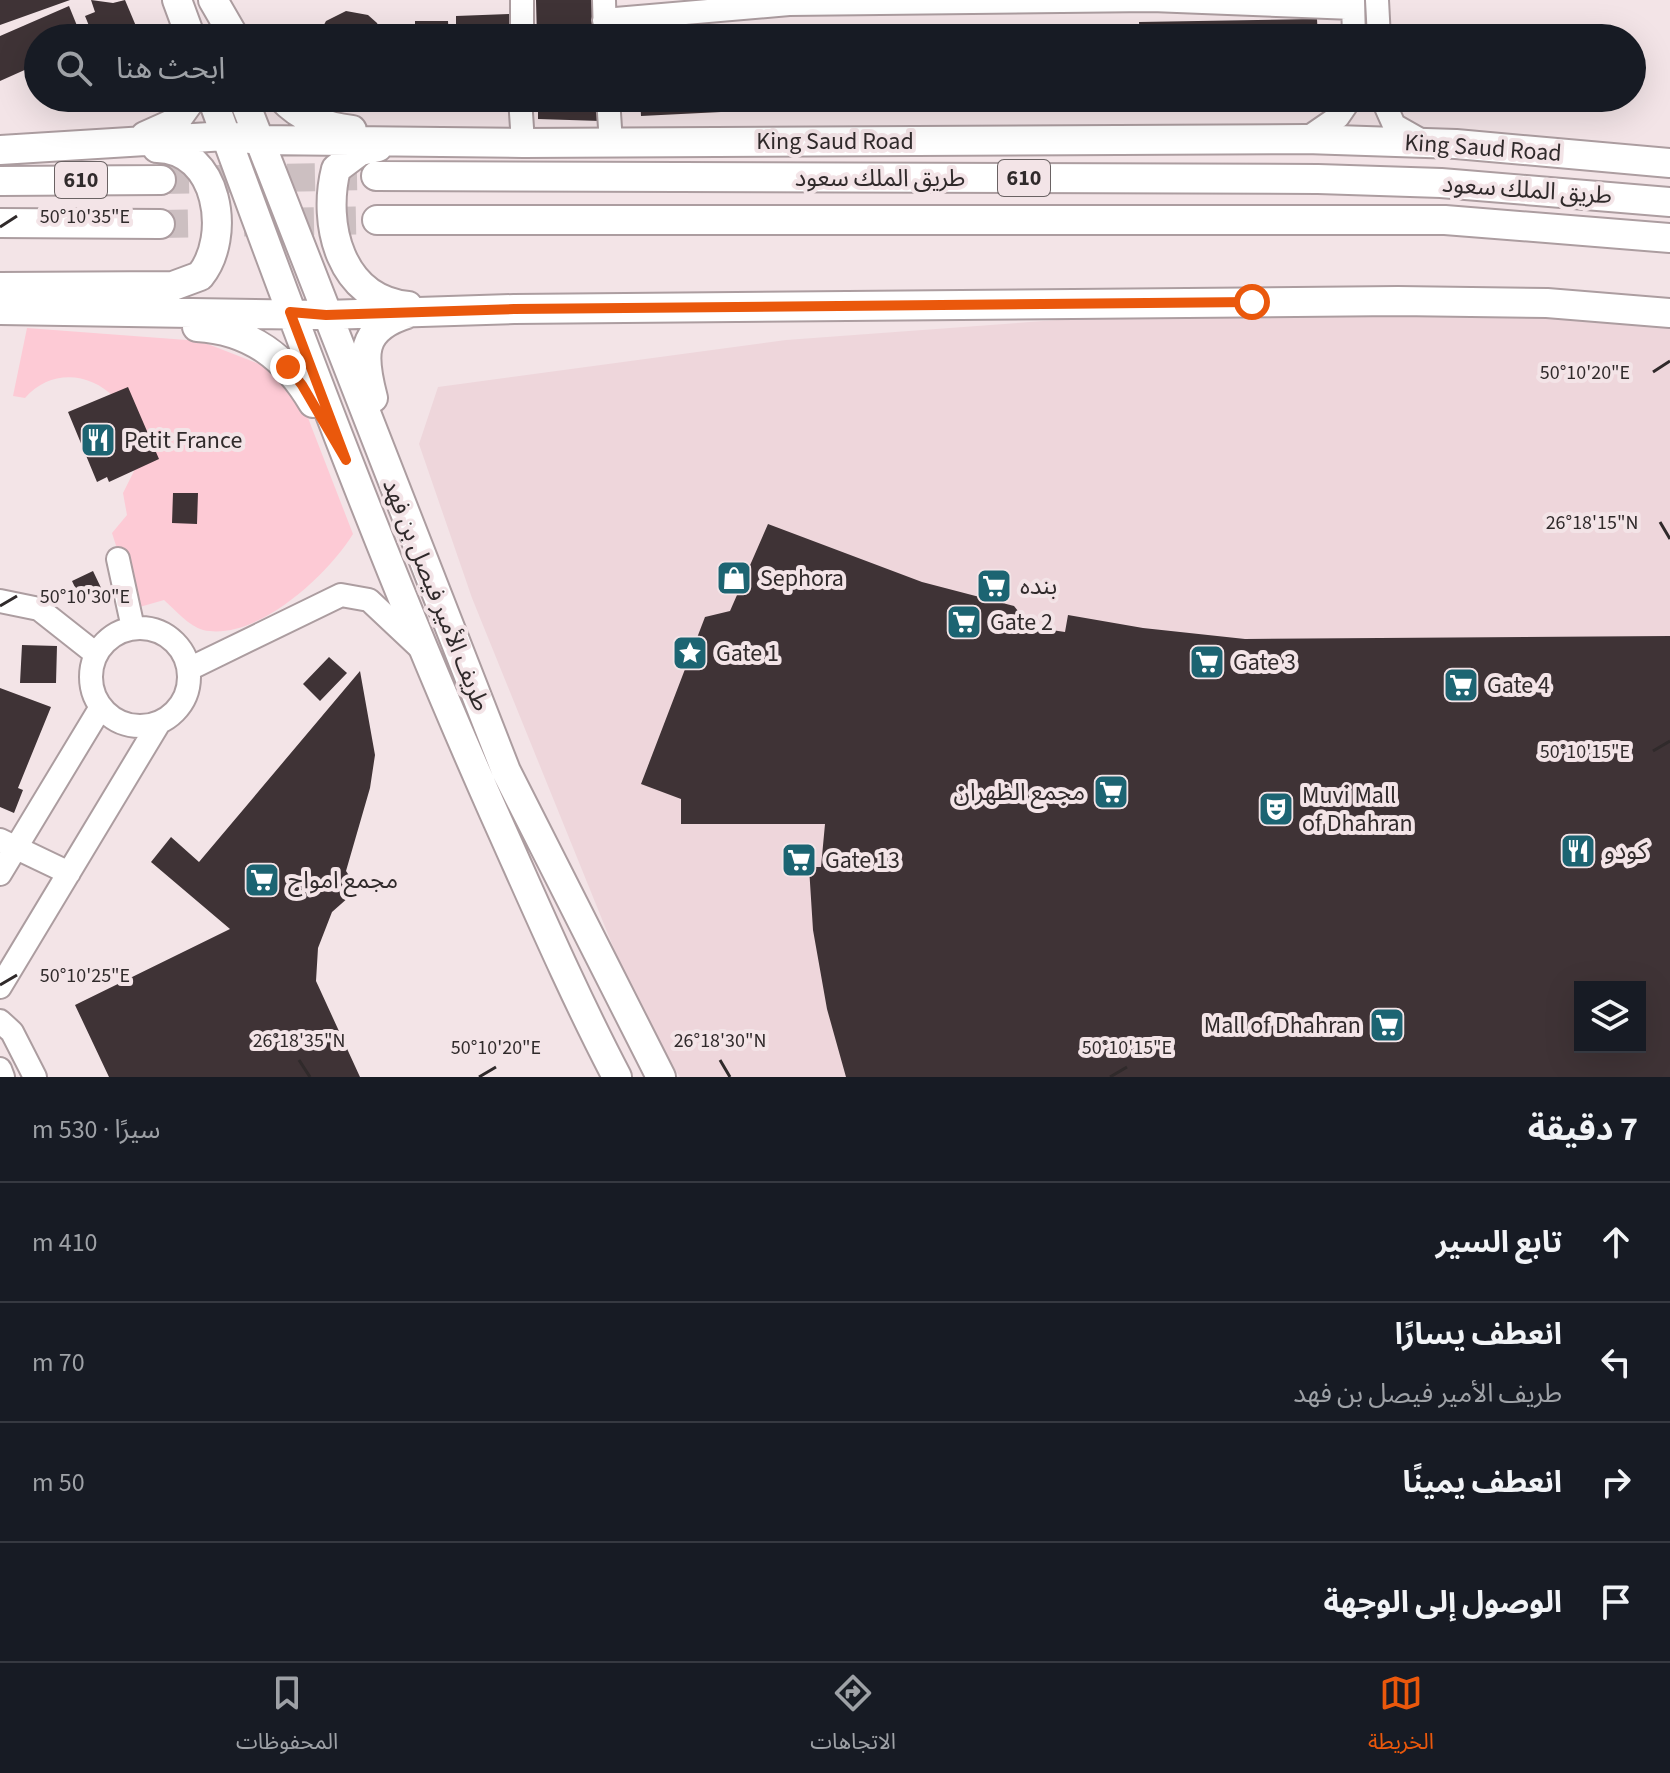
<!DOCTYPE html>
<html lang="ar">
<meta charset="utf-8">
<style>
:root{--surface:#171b24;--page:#242831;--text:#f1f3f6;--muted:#9ea1a6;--line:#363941;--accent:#ea580c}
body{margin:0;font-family:"Source Sans 3","Noto Sans Arabic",sans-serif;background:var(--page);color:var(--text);direction:rtl}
.controls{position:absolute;right:24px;bottom:24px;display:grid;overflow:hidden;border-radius:0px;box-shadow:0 8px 32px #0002}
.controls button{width:72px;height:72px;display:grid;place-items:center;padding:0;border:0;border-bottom:2px solid var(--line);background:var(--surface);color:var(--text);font:40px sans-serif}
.stop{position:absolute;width:24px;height:24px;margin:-18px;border:6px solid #ea580c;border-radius:50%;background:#fff}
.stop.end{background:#ea580c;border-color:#fff;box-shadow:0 2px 8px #0008}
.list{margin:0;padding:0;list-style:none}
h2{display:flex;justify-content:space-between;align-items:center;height:104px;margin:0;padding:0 32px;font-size:34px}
h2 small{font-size:26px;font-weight:400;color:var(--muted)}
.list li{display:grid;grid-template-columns:52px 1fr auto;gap:24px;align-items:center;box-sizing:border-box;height:120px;padding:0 32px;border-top:2px solid var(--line)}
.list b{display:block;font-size:30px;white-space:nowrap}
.list p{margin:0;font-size:26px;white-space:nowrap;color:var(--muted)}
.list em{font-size:26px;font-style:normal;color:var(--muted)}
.icon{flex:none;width:44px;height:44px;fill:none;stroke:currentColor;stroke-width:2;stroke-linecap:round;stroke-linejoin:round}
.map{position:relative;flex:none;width:1670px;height:1077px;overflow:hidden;direction:ltr}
.search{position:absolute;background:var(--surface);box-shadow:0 8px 32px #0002;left:24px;right:24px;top:24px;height:88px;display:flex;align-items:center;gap:20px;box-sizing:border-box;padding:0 28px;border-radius:44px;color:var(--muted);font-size:30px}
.sheet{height:584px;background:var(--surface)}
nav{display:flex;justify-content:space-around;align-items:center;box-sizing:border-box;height:112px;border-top:2px solid var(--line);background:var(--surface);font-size:22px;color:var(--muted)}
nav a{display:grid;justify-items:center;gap:4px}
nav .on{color:var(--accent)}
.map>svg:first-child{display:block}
</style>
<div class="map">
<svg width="1670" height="1077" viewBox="0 0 1670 1077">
<rect width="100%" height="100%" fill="#f3e4e7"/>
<!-- built -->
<path fill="#eed6db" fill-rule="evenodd" d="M1181 311 1670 316V1077H680L644 1023 472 598 419 444 438 387 786 340ZM1580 987H1640V1047H1580Z"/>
<!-- green -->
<path fill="#fdcad5" d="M27 328 200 341 272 369 303 405 353 534C328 575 256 642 203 630 189 626 175 610 164 600L136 608 112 533 127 515 123 493 142 455C135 439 128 410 115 398 88 371 50 370 25 398L13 396Z"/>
<!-- building -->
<path fill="#3f3336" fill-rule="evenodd" d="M0 0H70L0 25Z
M91 0 113 3 125 0 141 38H94L85 16 95 12Z
M536 0H596L597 38H537Z
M69 6 82 38H38V64L0 81V36Z
M346 11 368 15 377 23 384 38H317L326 21Z
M509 14 510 33 456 34V16Z
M1317 19 1318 38H1140L1139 22Z
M415 21H448L449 38H415Z
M742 31 743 38H658V36Z
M538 98H600L601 121 538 119Z
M640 98H721V112L641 116Z
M876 98H922V99L878 109Z
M1143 98H1319L1320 108H1144Z
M128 387 159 459 109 482 107 477 97 482 68 412Z
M173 493H198L197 524 172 523Z
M768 524 922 582 1014 606 1031 627 1065 632 1068 615 1143 628 1245 639 1670 636V1077H846L827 1009 813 930 809 867H821L825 824H681V799L641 784 705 617 730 611ZM1580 987H1640V1047H1580Z
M93 571 103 592 82 602 72 581Z
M22 645 57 646 56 683H20Z
M329 657 347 673 320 701 303 684Z
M360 671 375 755 370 788 346 871 358 889 332 912 318 948 316 981 360 1077H109L75 1005 230 929 151 862 171 837 199 862Z
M0 688 51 707 18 788 23 790 14 813 0 807Z"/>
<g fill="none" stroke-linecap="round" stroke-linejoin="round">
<!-- major-tunnel -->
<path stroke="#ccbfc1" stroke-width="28" stroke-dasharray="28 14" stroke-linecap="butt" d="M161 180 376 176
M160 224 377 220"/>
<defs>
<path id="minor" d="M522 0V38
M604 0 605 38
M1353 0 1354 38
M1377 0 1379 38
M604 20 789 4 1152 0 1353 8
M520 98 523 143
M608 98 611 143
M1382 98 1394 125 1424 142
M1306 139 1338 117 1351 98
M118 559 133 628
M0 601 39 609 96 654
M91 677a49 49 0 1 1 98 0a49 49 0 1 1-98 0Z
M189 669 341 595 369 600 419 647
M0 840 69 873
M0 874 101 707
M0 987 159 723
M0 1021 12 1032 35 1077
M0 1069 3 1077"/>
<path id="major" d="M177 0 191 38
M213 0 235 38
M212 98C300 339 390 579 494 813 534 902 572 991 617 1077
M243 98 506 771 661 1077
M282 98C301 118 325 127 352 130
M145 136 174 123 192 98
M378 147 360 151 336 169C322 224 340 299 408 306
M0 150 226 136 259 140 523 143 1306 139 1456 144 1670 163
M376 176 1318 179 1441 183 1670 202
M0 181 161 180
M377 220H1445L1670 238
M0 223 160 224
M0 287 173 286 200 276C232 237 219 149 157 148
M0 310 326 315 514 309 1398 301 1547 303 1670 313
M197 327C250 330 286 357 313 403
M373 398C362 356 359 329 407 314"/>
</defs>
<!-- minor casing -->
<use href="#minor" stroke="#ac9da0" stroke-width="26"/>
<!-- major casing -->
<use href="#major" stroke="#ac9da0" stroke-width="32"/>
<!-- minor -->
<use href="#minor" stroke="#fff" stroke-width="22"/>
<!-- major -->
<use href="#major" stroke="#fff" stroke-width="28"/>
</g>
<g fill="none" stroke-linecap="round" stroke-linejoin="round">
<!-- route -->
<path stroke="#ea580c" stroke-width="10" d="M288 367 302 385 346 460 290 312 326 315 514 309 1252 302"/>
</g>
<!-- ticks -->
<path fill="none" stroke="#302a2b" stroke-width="3" d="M0 227 17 216M1653 372 1670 361M1660 522 1670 539M0 606 17 596M1653 751 1670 741M0 985 17 975M299 1060 310 1077M720 1060 730 1077M479 1077 496 1067M1110 1077 1127 1067"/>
<!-- icons -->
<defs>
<symbol id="restaurant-square" viewBox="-11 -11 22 22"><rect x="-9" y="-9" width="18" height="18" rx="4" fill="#1c6472" stroke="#f3e4e7"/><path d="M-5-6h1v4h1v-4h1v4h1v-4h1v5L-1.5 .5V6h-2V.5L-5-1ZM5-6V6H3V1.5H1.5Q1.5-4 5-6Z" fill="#fff"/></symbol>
<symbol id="shop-square" viewBox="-11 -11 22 22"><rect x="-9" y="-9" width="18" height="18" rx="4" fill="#1c6472" stroke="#f3e4e7"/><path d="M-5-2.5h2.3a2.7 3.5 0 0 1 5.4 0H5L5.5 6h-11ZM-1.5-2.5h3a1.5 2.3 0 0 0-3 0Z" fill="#fff"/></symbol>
<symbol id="supermarket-square" viewBox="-11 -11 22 22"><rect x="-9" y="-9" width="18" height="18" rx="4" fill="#1c6472" stroke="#f3e4e7"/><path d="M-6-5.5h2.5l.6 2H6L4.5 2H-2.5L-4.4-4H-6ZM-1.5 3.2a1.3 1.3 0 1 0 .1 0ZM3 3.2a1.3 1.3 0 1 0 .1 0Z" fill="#fff"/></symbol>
<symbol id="sight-square" viewBox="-11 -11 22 22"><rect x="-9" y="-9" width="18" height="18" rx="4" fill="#1c6472" stroke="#f3e4e7"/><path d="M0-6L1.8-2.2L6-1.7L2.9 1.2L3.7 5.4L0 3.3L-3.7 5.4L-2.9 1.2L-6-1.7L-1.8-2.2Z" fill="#fff"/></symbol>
<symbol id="theatre-square" viewBox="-11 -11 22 22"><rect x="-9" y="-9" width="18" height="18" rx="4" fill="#1c6472" stroke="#f3e4e7"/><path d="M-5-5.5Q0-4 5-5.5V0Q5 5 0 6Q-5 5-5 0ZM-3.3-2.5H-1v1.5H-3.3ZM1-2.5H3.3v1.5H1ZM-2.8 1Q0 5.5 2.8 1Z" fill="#fff"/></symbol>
</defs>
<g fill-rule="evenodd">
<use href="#restaurant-square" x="78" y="420" width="40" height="40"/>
<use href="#shop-square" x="714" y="558" width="40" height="40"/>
<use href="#supermarket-square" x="974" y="566" width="40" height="40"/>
<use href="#supermarket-square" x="944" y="602" width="40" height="40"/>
<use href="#sight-square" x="670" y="633" width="40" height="40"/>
<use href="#supermarket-square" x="1187" y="642" width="40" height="40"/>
<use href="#supermarket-square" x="1441" y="665" width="40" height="40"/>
<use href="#supermarket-square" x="1091" y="772" width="40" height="40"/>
<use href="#theatre-square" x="1256" y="789" width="40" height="40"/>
<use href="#restaurant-square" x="1558" y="831" width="40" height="40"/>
<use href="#supermarket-square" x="779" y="840" width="40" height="40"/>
<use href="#supermarket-square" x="242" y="860" width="40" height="40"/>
<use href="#supermarket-square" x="1367" y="1005" width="40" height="40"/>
</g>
<g text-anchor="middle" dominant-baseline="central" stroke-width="8" stroke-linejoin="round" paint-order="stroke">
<!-- shield labels -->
<g fill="#f3e4e7" stroke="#6a6263" stroke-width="2">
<rect x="998" y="160" width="52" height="36" rx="6"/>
<rect x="55" y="162" width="52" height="36" rx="6"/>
</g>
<g font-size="22" font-weight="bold" fill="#302a2b">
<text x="1024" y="178">610</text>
<text x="81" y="180">610</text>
</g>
<!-- street labels -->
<g font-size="24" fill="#302a2b" stroke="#f3e4e7">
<text x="835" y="141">King Saud Road</text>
<text transform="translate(1483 148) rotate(4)">King Saud Road</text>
<text x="880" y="178">طريق الملك سعود</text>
<text transform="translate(1527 190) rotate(4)">طريق الملك سعود</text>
<text transform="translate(436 595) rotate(68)">طريف الأمير فيصل بن فهد</text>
</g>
<!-- poi labels -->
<g font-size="24" fill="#302a2b" stroke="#f3e4e7" text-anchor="start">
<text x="124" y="440">Petit France</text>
<text x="760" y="578">Sephora</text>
<text x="1020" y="586">بنده</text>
<text x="990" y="622">Gate 2</text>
<text x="716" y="653">Gate 1</text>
<text x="1233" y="662">Gate 3</text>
<text x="1487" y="685">Gate 4</text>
<text x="1085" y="792" text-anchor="end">مجمع الظهران</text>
<text x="1302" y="795">Muvi Mall<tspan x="1302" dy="28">of Dhahran</tspan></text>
<text x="1604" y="851">كودو</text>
<text x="825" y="860">Gate 13</text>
<text x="288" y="880">مجمع امواج</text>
<text x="1361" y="1025" text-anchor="end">Mall of Dhahran</text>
</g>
</g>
<g font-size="20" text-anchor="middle" fill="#302a2b" stroke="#f3e4e7" stroke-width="8" stroke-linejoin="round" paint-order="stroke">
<text x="85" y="223">50°10'35"E</text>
<text x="1585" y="379">50°10'20"E</text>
<text x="1592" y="529">26°18'15"N</text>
<text x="85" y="603">50°10'30"E</text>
<text x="1585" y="758">50°10'15"E</text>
<text x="85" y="982">50°10'25"E</text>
<text x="299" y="1047">26°18'35"N</text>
<text x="720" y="1047">26°18'30"N</text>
<text x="496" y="1054">50°10'20"E</text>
<text x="1127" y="1054">50°10'15"E</text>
</g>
</svg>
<div class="controls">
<button><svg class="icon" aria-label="layers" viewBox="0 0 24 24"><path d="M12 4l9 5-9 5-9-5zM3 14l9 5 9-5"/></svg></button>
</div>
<div class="stop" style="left:1252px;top:302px"></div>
<div class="stop end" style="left:288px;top:367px"></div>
<div class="search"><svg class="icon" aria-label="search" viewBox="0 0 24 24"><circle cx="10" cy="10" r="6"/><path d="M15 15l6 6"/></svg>ابحث هنا</div>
</div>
<section class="sheet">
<h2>7 دقيقة<small>سيرًا · 530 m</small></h2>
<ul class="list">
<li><svg class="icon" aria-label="ahead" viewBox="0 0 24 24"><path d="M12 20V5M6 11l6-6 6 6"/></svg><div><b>تابع السير</b></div><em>410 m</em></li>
<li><svg class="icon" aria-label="left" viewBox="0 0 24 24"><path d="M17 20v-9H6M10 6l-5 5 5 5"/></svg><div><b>انعطف يسارًا</b><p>طريف الأمير فيصل بن فهد</p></div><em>70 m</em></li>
<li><svg class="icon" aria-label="right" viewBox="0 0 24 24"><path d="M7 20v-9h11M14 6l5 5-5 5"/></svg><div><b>انعطف يمينًا</b></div><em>50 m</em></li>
<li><svg class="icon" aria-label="arrive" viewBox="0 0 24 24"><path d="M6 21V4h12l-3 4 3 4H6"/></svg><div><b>الوصول إلى الوجهة</b></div></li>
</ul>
</section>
<nav>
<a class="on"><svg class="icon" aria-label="map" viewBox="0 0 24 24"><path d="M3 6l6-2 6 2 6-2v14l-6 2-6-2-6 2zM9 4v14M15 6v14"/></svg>الخريطة</a>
<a><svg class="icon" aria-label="directions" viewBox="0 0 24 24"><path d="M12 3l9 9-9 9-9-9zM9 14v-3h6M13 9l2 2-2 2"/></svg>الاتجاهات</a>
<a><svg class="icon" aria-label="saved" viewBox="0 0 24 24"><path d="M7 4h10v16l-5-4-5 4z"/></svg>المحفوظات</a>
</nav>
